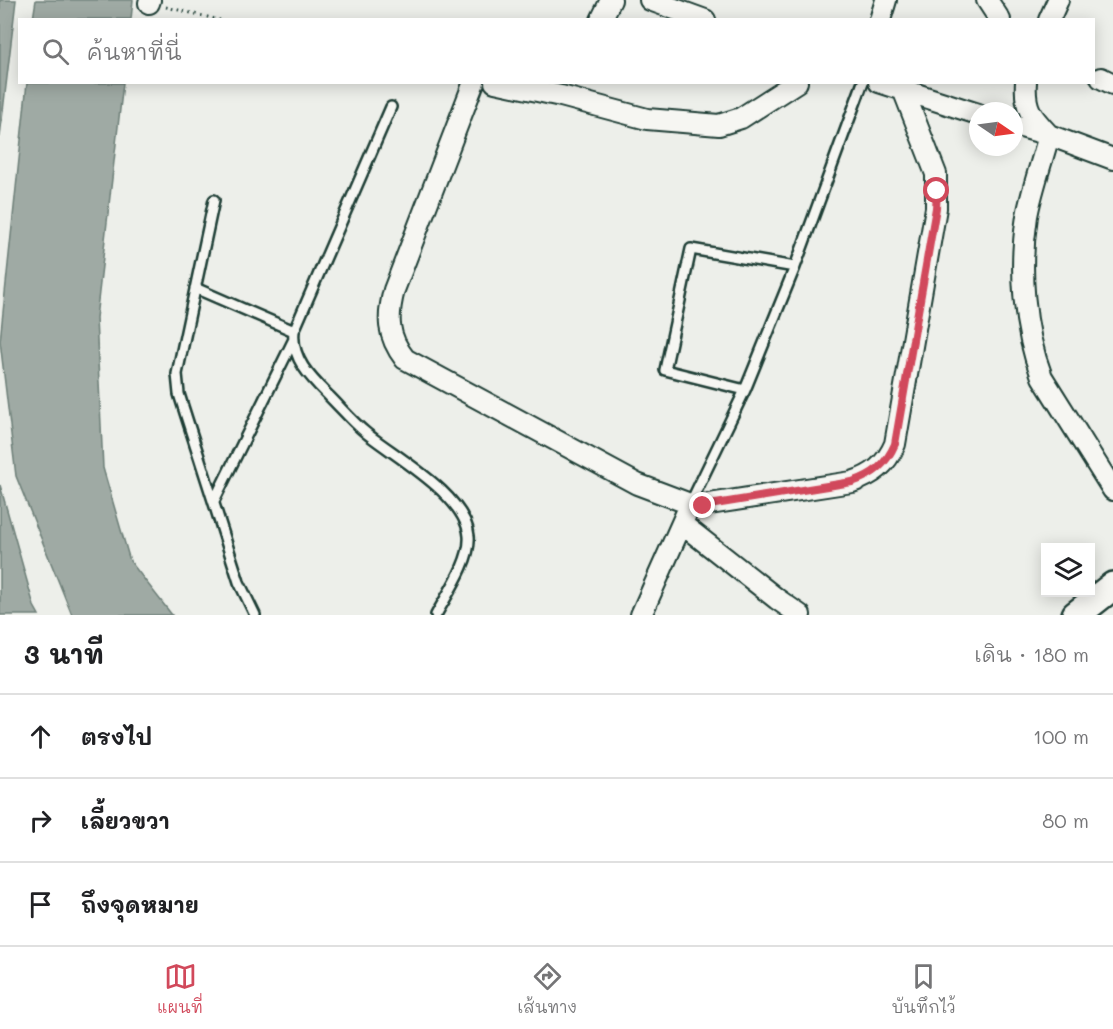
<!DOCTYPE html>
<html lang="th">
<meta charset="utf-8">
<style>
:root{--surface:#fff;--page:#f2f2f2;--text:#202124;--muted:#757577;--line:#e0e0e0;--accent:#d1495b}
body{margin:0;font-family:Mali,"Playpen Sans Thai",sans-serif;background:var(--page);color:var(--text)}
.controls{position:absolute;right:18px;bottom:18px;display:grid;overflow:hidden;border-radius:0px;box-shadow:0 3px 15px #0003}
.controls button{width:54px;height:54px;display:grid;place-items:center;padding:0;border:0;border-bottom:2px solid var(--line);background:var(--surface);color:var(--text);font:30px sans-serif}
.compass{position:absolute;left:969px;top:102px;width:54px;height:54px;border-radius:50%;background:var(--surface);box-shadow:0 3px 15px #0003;rotate:103deg}
.stop{position:absolute;width:18px;height:18px;margin:-14px;border:4px solid #d1495b;border-radius:50%;background:#fff}
.stop.end{background:#d1495b;border-color:#fff;box-shadow:0 2px 6px #0008}
.list{margin:0;padding:0;list-style:none}
h2{display:flex;justify-content:space-between;align-items:center;height:78px;margin:0;padding:0 24px;font-size:26px}
h2 small{font-size:20px;font-weight:400;color:var(--muted)}
.list li{display:grid;grid-template-columns:39px 1fr auto;gap:18px;align-items:center;box-sizing:border-box;height:84px;padding:0 24px;border-top:2px solid var(--line)}
.list b{display:block;font-size:22px;white-space:nowrap}
.list em{font-size:20px;font-style:normal;color:var(--muted)}
.icon{flex:none;width:33px;height:33px;fill:none;stroke:currentColor;stroke-width:2;stroke-linecap:round;stroke-linejoin:round}
.map{position:relative;flex:none;width:1113px;height:615px;overflow:hidden}
.search{position:absolute;background:var(--surface);box-shadow:0 3px 15px #0003;left:18px;right:18px;top:18px;height:66px;display:flex;align-items:center;gap:15px;box-sizing:border-box;padding:0 21px;border-radius:0px;color:var(--muted);font-size:22px}
.sheet{height:330px;background:var(--surface)}
nav{display:flex;justify-content:space-around;align-items:center;box-sizing:border-box;height:84px;border-top:2px solid var(--line);background:var(--surface);font-size:16px;color:var(--muted)}
nav a{display:grid;justify-items:center;gap:3px}
nav .on{color:var(--accent)}
.map>svg:first-child{display:block}
</style>
<div class="map">
<svg width="1113" height="615" viewBox="0 0 1113 615">
<rect width="100%" height="100%" fill="#edefea"/>
<filter id="ink" filterUnits="userSpaceOnUse"><feTurbulence type="fractalNoise" baseFrequency=".0167" numOctaves="2"/><feDisplacementMap in="SourceGraphic" scale="12" xChannelSelector="R" yChannelSelector="G"/><feConvolveMatrix kernelMatrix="1 2 1 2 8 2 1 2 1" color-interpolation-filters="sRGB"/></filter>
<g filter="url(#ink)">
<!-- water -->
<path fill="#9faaa4" stroke="#6c7e77" stroke-width="1.5" d="M0 0H16L0 137Z
M36 0H133L131 19H33Z
M27 83H123L96 318 103 468 130 561 172 615H72L16 476 0 341Z
M0 485 34 606 39 615H0Z"/>
<g fill="none" stroke-linecap="round" stroke-linejoin="round">
<defs>
<path id="service" d="M391 107 294 331C291 359 311 378 329 396 341 408 352 421 365 432 394 456 466 495 469 536 471 561 447 594 436 615
M214 200 177 374 179 394 239 582 255 615
M195 288 294 331
M745 390 665 370 691 249 795 267
M214 501 293 341
M690 504 745 390 795 267 863 82"/>
<path id="minor" d="M650 0 705 20
M987 0 1000 20
M149 3 150 0
M601 20 611 0
M880 20 886 0
M1049 20 1058 0
M1101 78 1113 84
M474 82 394 290C387 317 387 336 405 359L637 484 690 504 703 505 852 482C873 475 886 465 895 444L936 208V174L904 92
M495 82 561 96 647 119 719 125 741 118 797 82
M879 82 978 114
M1026 82C1024 109 1032 117 1049 135 1042 162 1032 189 1027 216 1019 267 1023 328 1042 377L1113 490
M1014 125 1049 135 1113 159
M682 524 777 599 800 615
M641 615 686 514"/>
<path id="secondary" d="M1076 615 1113 586"/>
</defs>
<!-- service casing -->
<use href="#service" stroke="#1f3d34" stroke-width="14"/>
<!-- minor casing -->
<use href="#minor" stroke="#1f3d34" stroke-width="24"/>
<!-- secondary casing -->
<use href="#secondary" stroke="#1f3d34" stroke-width="32"/>
<!-- path -->
<path stroke="#1f3d34" stroke-width="3" stroke-dasharray="1.5 4.5" stroke-linecap="butt" d="M166 7 220 20"/>
<!-- service -->
<use href="#service" stroke="#f6f6f2" stroke-width="9"/>
<!-- minor -->
<use href="#minor" stroke="#f6f6f2" stroke-width="20"/>
<!-- secondary -->
<use href="#secondary" stroke="#f6f6f2" stroke-width="27"/>
</g>
</g>
<g fill="none" stroke-linecap="round" stroke-linejoin="round" filter="url(#ink)">
<!-- route -->
<path stroke="#d1495b" stroke-width="8" d="M703 506 852 482C873 475 886 465 895 444L936 208 937 191"/>
</g>
</svg>
<div class="controls">
<button><svg class="icon" aria-label="layers" viewBox="0 0 24 24"><path d="M12 4l9 5-9 5-9-5zM3 14l9 5 9-5"/></svg></button>
</div>
<svg class="compass" viewBox="-18 -18 36 36"><path d="M0-13l5 13h-10z" fill="#e53935"/><path d="M0 13l5-13h-10z" fill="#757577"/></svg>
<div class="stop" style="left:937px;top:191px"></div>
<div class="stop end" style="left:703px;top:506px"></div>
<div class="search"><svg class="icon" aria-label="search" viewBox="0 0 24 24"><circle cx="10" cy="10" r="6"/><path d="M15 15l6 6"/></svg>ค้นหาที่นี่</div>
</div>
<section class="sheet">
<h2>3 นาที<small>เดิน · 180 m</small></h2>
<ul class="list">
<li><svg class="icon" aria-label="ahead" viewBox="0 0 24 24"><path d="M12 20V5M6 11l6-6 6 6"/></svg><div><b>ตรงไป</b></div><em>100 m</em></li>
<li><svg class="icon" aria-label="right" viewBox="0 0 24 24"><path d="M7 20v-9h11M14 6l5 5-5 5"/></svg><div><b>เลี้ยวขวา</b></div><em>80 m</em></li>
<li><svg class="icon" aria-label="arrive" viewBox="0 0 24 24"><path d="M6 21V4h12l-3 4 3 4H6"/></svg><div><b>ถึงจุดหมาย</b></div></li>
</ul>
</section>
<nav>
<a class="on"><svg class="icon" aria-label="map" viewBox="0 0 24 24"><path d="M3 6l6-2 6 2 6-2v14l-6 2-6-2-6 2zM9 4v14M15 6v14"/></svg>แผนที่</a>
<a><svg class="icon" aria-label="directions" viewBox="0 0 24 24"><path d="M12 3l9 9-9 9-9-9zM9 14v-3h6M13 9l2 2-2 2"/></svg>เส้นทาง</a>
<a><svg class="icon" aria-label="saved" viewBox="0 0 24 24"><path d="M7 4h10v16l-5-4-5 4z"/></svg>บันทึกไว้</a>
</nav>
